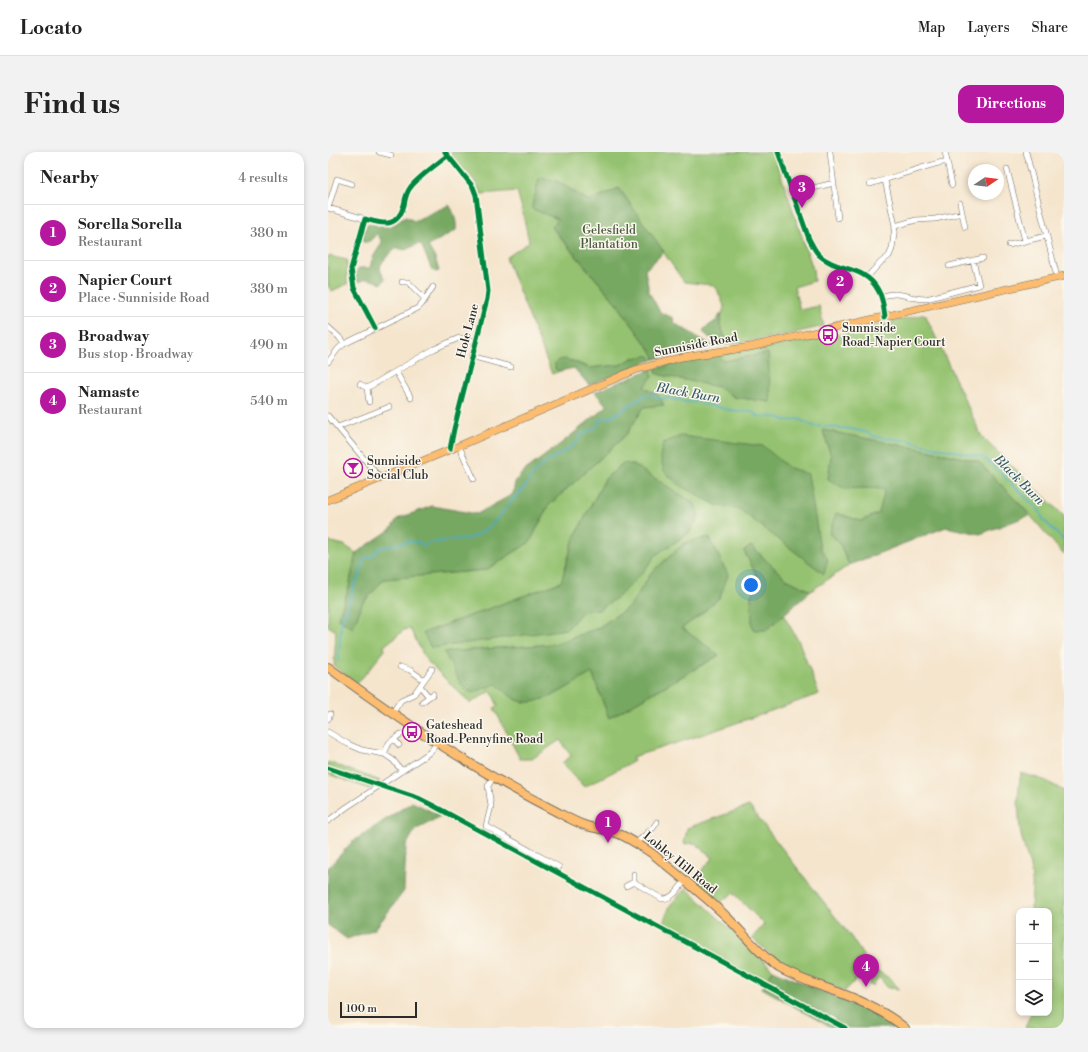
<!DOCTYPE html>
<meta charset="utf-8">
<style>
:root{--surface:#fff;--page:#f2f2f2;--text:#222;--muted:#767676;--line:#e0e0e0;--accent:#b5179e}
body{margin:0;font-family:"Libre Bodoni",serif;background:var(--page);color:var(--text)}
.controls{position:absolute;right:12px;bottom:12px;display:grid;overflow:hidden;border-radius:8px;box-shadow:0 2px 6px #0003}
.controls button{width:36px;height:36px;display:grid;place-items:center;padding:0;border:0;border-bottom:1px solid var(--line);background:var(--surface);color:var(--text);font:20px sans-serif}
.compass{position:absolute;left:640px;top:12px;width:36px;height:36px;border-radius:50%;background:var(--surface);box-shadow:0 2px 6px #0003;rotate:77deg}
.scale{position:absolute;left:12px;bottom:10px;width:77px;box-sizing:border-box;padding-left:4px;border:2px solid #2b2b2b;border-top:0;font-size:11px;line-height:14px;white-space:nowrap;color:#2b2b2b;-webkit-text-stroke:3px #fbf7ec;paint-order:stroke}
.you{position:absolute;left:423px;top:433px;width:14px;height:14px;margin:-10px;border:3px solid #fff;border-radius:50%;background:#1a73e8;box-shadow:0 0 0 6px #1a73e833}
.badge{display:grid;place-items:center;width:26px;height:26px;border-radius:50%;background:var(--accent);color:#fff;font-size:13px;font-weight:700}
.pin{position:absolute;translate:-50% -33px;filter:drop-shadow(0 1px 2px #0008)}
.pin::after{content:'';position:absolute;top:21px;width:14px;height:12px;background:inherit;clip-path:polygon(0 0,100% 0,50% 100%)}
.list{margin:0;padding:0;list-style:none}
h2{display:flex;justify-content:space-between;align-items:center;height:52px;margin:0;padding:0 16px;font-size:17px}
h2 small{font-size:13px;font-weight:400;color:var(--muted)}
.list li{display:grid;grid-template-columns:26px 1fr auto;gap:12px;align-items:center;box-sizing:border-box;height:56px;padding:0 16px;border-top:1px solid var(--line)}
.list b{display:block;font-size:15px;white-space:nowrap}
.list p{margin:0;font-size:13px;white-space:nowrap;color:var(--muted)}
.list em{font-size:13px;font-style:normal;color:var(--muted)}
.icon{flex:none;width:22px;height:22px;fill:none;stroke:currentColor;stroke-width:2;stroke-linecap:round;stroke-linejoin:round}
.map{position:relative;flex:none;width:736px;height:876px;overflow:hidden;border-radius:12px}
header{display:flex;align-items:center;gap:24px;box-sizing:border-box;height:56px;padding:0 20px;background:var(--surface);border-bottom:1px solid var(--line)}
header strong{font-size:19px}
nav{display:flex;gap:22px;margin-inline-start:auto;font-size:14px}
.intro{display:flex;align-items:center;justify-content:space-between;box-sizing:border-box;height:96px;padding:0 24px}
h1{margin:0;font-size:28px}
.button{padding:10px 18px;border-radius:12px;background:var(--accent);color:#fff;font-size:14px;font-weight:700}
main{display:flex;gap:24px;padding:0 24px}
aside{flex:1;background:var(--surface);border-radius:12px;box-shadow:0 2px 6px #0003}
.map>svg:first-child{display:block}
</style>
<header>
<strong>Locato</strong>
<nav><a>Map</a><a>Layers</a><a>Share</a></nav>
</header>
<div class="intro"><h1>Find us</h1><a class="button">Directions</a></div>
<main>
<aside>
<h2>Nearby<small>4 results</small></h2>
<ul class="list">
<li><span class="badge">1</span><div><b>Sorella Sorella</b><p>Restaurant</p></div><em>380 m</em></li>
<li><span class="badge">2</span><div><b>Napier Court</b><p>Place · Sunniside Road</p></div><em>380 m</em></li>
<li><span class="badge">3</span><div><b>Broadway</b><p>Bus stop · Broadway</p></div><em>490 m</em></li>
<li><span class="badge">4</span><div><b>Namaste</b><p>Restaurant</p></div><em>540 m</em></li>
</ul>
</aside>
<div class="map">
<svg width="736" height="876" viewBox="0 0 736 876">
<rect width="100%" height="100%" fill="#fbf7ec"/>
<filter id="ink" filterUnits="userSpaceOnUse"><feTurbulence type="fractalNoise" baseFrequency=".025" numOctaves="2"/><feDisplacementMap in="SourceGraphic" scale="8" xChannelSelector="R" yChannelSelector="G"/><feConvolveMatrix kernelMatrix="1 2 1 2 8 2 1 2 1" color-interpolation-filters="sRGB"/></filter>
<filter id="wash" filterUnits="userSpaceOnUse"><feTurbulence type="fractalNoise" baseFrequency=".012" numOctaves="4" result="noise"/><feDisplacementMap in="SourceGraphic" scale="16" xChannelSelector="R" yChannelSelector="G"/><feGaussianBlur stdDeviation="0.9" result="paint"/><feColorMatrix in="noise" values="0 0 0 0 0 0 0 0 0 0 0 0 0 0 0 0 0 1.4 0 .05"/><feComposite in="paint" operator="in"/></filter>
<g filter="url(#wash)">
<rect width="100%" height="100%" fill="#f5e5cd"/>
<!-- green -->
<path fill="#94c270" stroke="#60764e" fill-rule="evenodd" d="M122 0H445L485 117 486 129 466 135 472 158 491 154 496 174 449 185 400 192 392 173 396 154 389 137 384 133 356 130 291 36 261 49 229 29 212 25 204 57 230 67 224 76 289 152 326 203 327 207 324 208 322 204 305 206 292 213 271 215 261 216 243 208 227 216 232 219 224 222 178 106 201 90 194 57 189 39 153 42 146 28 126 8Z
M0 104 19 108V132L4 139 0 134Z
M597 162 654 285 736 364V403L702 363 650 309 603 299 495 279 503 304 500 327 538 336 557 337 552 361 533 369 508 361 511 390 521 413 483 439 458 427 423 394 416 399 431 428 423 444 438 478 455 462 471 490 491 542C429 564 367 586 304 605L306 609 256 635 234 611 243 604 232 588 204 607H192L166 556 170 554 163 539 142 551 98 508 82 477 76 478 56 494 57 498 29 532 6 514 8 479 0 474V389L16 393 28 401 21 435 10 466 25 475 34 452 56 427 158 418 202 390 220 354 298 283 316 255 331 244 316 235 323 217 328 216 329 222 390 235 406 245 442 250 440 201 396 209 389 203 498 186ZM295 311 362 380 329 402 313 422 271 458H255L239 477 95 481 233 430 246 386 277 327ZM381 385 400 423 372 463 354 476 390 504 281 566 264 521 230 540 189 548 168 532 117 500 226 492 270 476 302 454 324 420 357 391Z
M0 610 52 629 42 637 0 622Z
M693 621 716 628 736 639V876H697L703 861H721V759H703C703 748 705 736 704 725 702 710 696 697 693 683 690 663 689 641 693 621Z
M421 654 523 785 542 814 564 828 571 837 560 836 551 825 545 834 541 833 543 829 536 826 541 815 517 839 456 814 424 786 436 772 405 741 390 752 364 729 385 706 367 691 356 692 359 676Z
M358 736 409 783 445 818 436 832 334 772 343 752Z"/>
<!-- forest -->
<path fill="#77a862" stroke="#516a46" d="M211 25 229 29 261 49 291 36 336 100 317 118 321 140 332 160 345 166 346 171 385 194 359 199 327 207 326 203 289 152 224 75 230 67 204 57Z
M121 53C126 59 129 70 128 78L100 94 107 106 111 119 107 120 103 116 93 92H90L77 98 69 96C64 100 52 109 52 117 53 120 55 124 57 127L53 132C45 128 39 125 31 130L28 128V120L31 116H42C44 103 49 101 54 90L49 81C45 86 42 91 35 90V81L39 73C46 71 51 76 58 75 66 75 71 68 78 65L86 69Z
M393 161 392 173 400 192 390 193 375 180 376 177 389 168Z
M440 201 443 250 406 245 390 235 329 222 328 216 358 208 389 203 396 209Z
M318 204H322L324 208 261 233 246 216 232 219 227 217V211L230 208 237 207 261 216 271 215 292 213 305 206Z
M323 217 324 225 316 235 331 244 336 253 316 255 298 283 220 354 202 390 158 418 56 427 34 452 25 476 10 467 21 435 28 401 63 377 69 367 104 354 149 362 185 342 187 330 195 320 235 290 279 254 267 240Z
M495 278 603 299 650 309 702 363 652 382 618 375 521 413 511 390 501 382 508 361 533 369 551 361 557 337 538 336 517 337 500 327 503 304Z
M353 284 435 294 460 315 480 322 492 396 500 407 496 422 411 357 390 354 349 332 336 319 332 304 335 291Z
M295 311 306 313 367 352 371 364 362 380 329 402 313 422 291 444 271 458 255 459 239 477 103 496 95 481 233 430 246 386 277 327Z
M381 385 400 423 392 445 372 463 354 476 391 503 281 566 264 521C246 531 209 558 189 548 181 544 175 537 168 532L144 541 135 536 116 500 226 492 270 476 302 454 324 420 357 391Z
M423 394 458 427 483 439 438 478H426L424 473 423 444 431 428 416 399Z
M84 650 113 664 87 678 78 694 76 739 47 777 19 787 0 773V716L24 690Z
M445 818 551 864 569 876H504L434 836Z"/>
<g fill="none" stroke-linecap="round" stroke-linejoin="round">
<!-- stream -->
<path stroke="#49aac8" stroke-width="1.5" d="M10 509 14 466 19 458 26 433 32 423 36 406 45 404 51 396 83 389 88 391 91 390 96 394 102 390C109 391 114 389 121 388 128 387 135 388 142 386 161 380 175 360 186 346L190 344V340L194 339C200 330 206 319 215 313 228 303 247 297 254 282L264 278 270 273 271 268 285 264 318 243H327L333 247 341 246 347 248 351 247 356 250C379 249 401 262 424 259L429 264 450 265 459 269 470 267 486 274 524 277 540 281 545 284 555 286 575 288 579 287 586 291 655 305 711 358 715 367 736 389"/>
</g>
</g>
<g filter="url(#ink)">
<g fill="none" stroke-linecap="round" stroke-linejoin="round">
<defs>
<path id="minor" d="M51 0 63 3
M117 0 145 35 148 43 160 139 159 147 126 277 122 297
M450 0 481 87C484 92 486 98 491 103 509 120 537 113 550 138 555 146 556 156 557 165
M502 0 510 66
M617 0 624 33
M698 0 729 125
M679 17 697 89
M542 32C568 25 593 15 619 9
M464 41 506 31
M632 51 637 75
M0 56 9 27 24 32
M0 56 37 67
M567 74 588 68 607 67 634 61
M681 93 718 84
M621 114 655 106
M539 125 552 111 561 104 564 97 567 74 557 28
M74 130H80L97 147
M553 145C571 137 579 147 598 147L651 133 645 108
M0 175 11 185 16 192
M47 176 26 136 23 117 37 67C55 72 69 77 76 53 77 48 78 41 82 36 88 27 109 12 119 4
M143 204 183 215
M0 210 10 197 16 192 90 156 94 152 105 135
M68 220 83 246
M32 232 39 236 41 250
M39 236 106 197 131 186H134L147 189
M0 264 53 327
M10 275 61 255
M131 294 146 327
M72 515 82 518 96 528
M92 534 101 545
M94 550 105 542
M65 560 73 548 86 542 104 517
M0 567 2 562
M0 580 20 592 34 598 56 602 65 608 74 619
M71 593 66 587 73 582
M56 602 61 591 66 587
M166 624 160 634 163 654 158 674 231 715
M0 669 19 655 92 607 102 600 110 590
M308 691 325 676 329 670
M306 730 334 747C345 747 351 736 357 729
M298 734 306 730V722"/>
<path id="major" d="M0 348 131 294 307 218 354 205 422 195 736 124"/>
<path id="highway" d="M0 515C73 569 150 620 231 661 240 666 249 671 259 674 269 677 281 678 291 682 303 687 314 695 325 702 350 723 376 743 399 765 415 781 433 804 451 816 470 827 490 833 510 840 534 849 558 860 577 876"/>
</defs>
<!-- minor casing -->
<use href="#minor" stroke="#726c64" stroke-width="6"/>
<!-- major casing -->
<use href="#major" stroke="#726c64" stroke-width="8"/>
<!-- highway casing -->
<use href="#highway" stroke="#726c64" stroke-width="10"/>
<!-- minor -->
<use href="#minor" stroke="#fff" stroke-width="5"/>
<!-- major -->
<use href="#major" stroke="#fcbd6f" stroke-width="7"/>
<!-- highway -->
<use href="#highway" stroke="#fcbd6f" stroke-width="8"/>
<defs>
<path id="cycleway" d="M117 0 145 35 148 43 160 139 159 147 126 277 122 297
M450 0 481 87C484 92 486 98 491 103 509 120 537 113 550 138 555 146 556 156 557 165
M47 176 26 136 23 117 37 67C55 72 69 77 76 53 77 48 78 41 82 36 88 27 109 12 119 4
M0 616 90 646 106 654 517 876"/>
</defs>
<!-- cycleway casing -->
<use href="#cycleway" stroke="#fbf7ec" stroke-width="8"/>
<!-- cycleway -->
<use href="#cycleway" stroke="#00873e" stroke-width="5"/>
</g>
</g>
<!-- icons -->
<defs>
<symbol id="bus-ring" viewBox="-11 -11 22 22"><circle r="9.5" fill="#fbf7ec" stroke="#b5179e" stroke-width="1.5"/><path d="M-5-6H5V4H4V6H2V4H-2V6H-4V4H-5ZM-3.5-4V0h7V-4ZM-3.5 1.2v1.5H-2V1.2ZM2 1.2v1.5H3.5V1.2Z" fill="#b5179e"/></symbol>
<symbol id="bar-ring" viewBox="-11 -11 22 22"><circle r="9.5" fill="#fbf7ec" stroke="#b5179e" stroke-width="1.5"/><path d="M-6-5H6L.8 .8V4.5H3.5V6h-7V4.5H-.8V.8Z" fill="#b5179e"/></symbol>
</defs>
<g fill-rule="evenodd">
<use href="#bus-ring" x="489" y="172" width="22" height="22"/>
<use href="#bar-ring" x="14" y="305" width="22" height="22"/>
<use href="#bus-ring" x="73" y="569" width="22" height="22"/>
</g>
<g text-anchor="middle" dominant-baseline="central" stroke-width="3" stroke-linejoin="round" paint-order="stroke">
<!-- park labels -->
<g font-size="12" fill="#4a5840" stroke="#fbf7ec">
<text x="281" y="78">Gelesfield<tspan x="281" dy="14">Plantation</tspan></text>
</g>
<!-- poi labels -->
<g font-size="12" fill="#2b2b2b" stroke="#fbf7ec" text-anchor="start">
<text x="514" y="176">Sunniside<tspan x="514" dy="14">Road-Napier Court</tspan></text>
<text x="39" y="309">Sunniside<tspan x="39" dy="14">Social Club</tspan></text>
<text x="98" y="573">Gateshead<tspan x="98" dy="14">Road-Pennyfine Road</tspan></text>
</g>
<!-- street labels -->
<g font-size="12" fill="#2b2b2b" stroke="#fbf7ec">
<text transform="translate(140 179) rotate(-75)">Hole Lane</text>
<text transform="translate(368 193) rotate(-11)">Sunniside Road</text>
<text transform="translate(352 711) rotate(39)">Lobley Hill Road</text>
</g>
<!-- water labels -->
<g font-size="13" font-style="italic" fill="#375e6a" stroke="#fbf7ec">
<text transform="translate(360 241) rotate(10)">Black Burn</text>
<text transform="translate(691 328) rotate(45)">Black Burn</text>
</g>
</g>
</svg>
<div class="controls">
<button>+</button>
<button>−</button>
<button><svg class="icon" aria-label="layers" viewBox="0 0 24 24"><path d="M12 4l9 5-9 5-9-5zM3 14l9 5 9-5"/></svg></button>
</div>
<svg class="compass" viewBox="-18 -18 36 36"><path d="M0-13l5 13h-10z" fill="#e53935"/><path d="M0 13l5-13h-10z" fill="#767676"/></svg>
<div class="scale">100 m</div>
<div class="you"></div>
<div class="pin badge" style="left:280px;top:691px">1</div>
<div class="pin badge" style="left:512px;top:150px">2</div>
<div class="pin badge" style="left:474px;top:56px">3</div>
<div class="pin badge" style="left:538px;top:835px">4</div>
</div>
</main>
